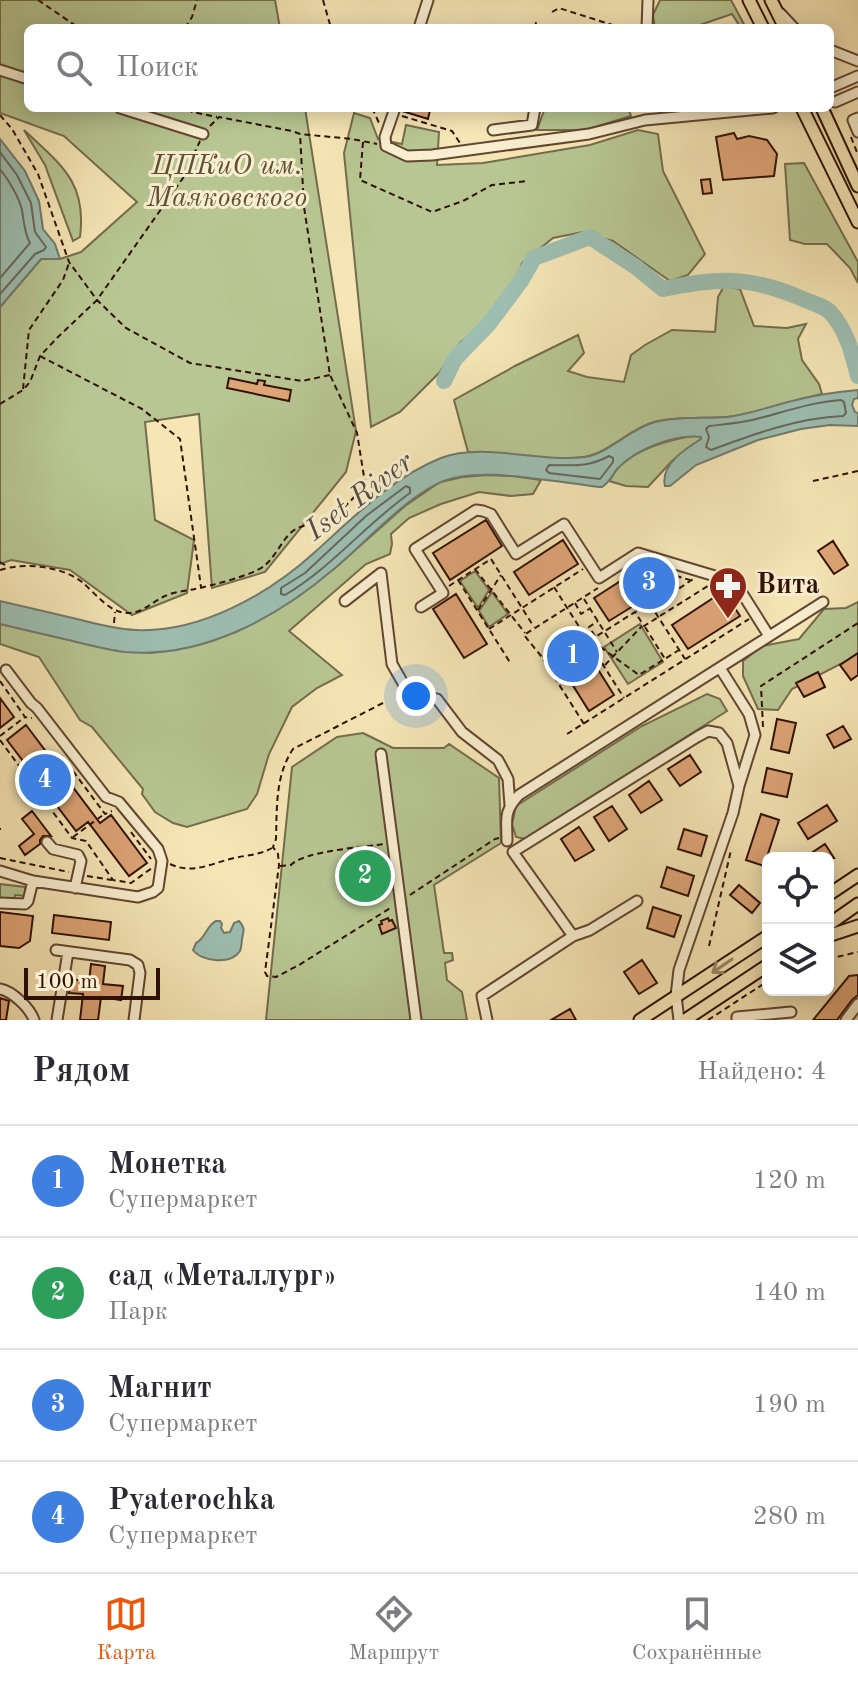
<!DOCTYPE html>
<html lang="ru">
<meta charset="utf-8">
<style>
:root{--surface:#fff;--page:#f2f2f3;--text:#2b2b33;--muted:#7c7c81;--line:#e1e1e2;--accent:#ea580c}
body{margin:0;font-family:"Old Standard TT",serif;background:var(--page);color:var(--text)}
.controls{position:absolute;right:24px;bottom:24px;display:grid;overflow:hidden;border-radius:12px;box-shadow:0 4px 20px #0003}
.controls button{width:72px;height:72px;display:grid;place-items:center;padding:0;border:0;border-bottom:2px solid var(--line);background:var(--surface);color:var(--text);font:40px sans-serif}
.scale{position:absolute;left:24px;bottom:20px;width:136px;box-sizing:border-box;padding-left:8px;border:4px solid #301105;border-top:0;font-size:22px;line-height:28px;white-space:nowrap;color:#301105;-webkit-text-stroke:6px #f9efd0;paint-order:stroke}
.you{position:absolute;left:416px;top:696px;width:28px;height:28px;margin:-20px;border:6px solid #fff;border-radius:50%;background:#1a73e8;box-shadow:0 0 0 12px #1a73e833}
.badge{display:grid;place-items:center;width:52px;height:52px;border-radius:50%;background:var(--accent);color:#fff;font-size:26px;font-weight:700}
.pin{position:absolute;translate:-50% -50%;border:4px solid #fff;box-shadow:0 2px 8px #0006}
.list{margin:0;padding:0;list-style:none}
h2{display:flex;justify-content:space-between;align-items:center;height:104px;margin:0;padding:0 32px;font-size:34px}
h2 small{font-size:26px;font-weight:400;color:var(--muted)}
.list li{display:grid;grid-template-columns:52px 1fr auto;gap:24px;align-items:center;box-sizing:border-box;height:112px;padding:0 32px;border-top:2px solid var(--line)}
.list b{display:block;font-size:30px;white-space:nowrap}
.list p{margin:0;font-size:26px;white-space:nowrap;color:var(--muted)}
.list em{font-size:26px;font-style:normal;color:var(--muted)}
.icon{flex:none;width:44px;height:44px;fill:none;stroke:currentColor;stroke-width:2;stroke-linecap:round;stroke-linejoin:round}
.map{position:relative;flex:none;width:858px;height:1020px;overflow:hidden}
.search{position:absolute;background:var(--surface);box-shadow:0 4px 20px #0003;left:24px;right:24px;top:24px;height:88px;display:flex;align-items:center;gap:20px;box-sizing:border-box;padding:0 28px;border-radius:12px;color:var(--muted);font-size:30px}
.sheet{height:552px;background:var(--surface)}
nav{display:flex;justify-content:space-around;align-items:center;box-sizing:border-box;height:112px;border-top:2px solid var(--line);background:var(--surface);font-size:22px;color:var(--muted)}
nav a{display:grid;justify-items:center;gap:4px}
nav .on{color:var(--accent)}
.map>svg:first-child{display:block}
</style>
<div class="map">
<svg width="858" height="1020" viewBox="0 0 858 1020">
<rect width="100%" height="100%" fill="#f6e6b6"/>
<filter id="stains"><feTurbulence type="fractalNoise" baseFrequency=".0025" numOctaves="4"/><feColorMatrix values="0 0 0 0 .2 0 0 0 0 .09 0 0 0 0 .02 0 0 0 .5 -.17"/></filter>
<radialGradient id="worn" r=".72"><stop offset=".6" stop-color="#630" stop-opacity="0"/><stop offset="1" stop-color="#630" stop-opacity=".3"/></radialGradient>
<!-- green -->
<path fill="#b7c692" stroke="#746c4c" stroke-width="2" d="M0 0H275L280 28H28V108H305L356 431 346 472 265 572 212 588 199 414 145 422 155 520 194 540 187 593 132 615 70 570 11 560 0 564V307L41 259H60L81 252 137 202 64 136 0 113Z
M660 0H731L746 28H741L732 14 691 28H655L653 15Z
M545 108H628L631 116 585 130H537Z
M354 113 370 118 378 139 402 144 406 125 439 132 437 165 483 163 590 145 638 130 658 134 663 171 705 254 688 275 670 281 613 241 583 232 553 238 522 263 513 296 481 327 461 342 439 373 400 412 371 427 344 153Z
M24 130C61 165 87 182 80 237L73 241 45 165Z
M804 163 858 262V283L850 268 827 244H805L790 240 785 164Z
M724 286 740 289 754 326 787 328 806 324 798 339 802 360 819 384 822 394C791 401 759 413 727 417 703 419 678 416 654 422 629 429 609 453 584 457 546 462 506 452 468 452L454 400 515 366 578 335 584 353 568 371 587 377 624 382 631 355 645 345 672 330 715 332 718 297Z
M698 435 701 437V439L672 461 648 487 626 486 609 481C612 478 613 474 616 470 633 449 672 439 698 435Z
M487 475 513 476 541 480 533 494 511 496 479 492 441 504 409 518 391 534 392 544 390 554 366 564 289 631 342 675 317 688 292 707 269 754 257 794 247 809 187 827 173 823 155 812 142 794 143 789 92 727 80 720 39 657 0 644V624L108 649 150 653 165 651 236 632 299 596 335 568 405 506 440 482 463 477Z
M475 571 489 590 478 608 460 581Z
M492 592 508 614 489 627 479 611Z
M858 602V655L792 689 778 710 758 709 743 676V661L762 646 799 639 824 609 846 608Z
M640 624 663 662 628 684 604 647Z
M707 694 720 699 727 711 525 839 516 837 512 824 516 806 642 726Z
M363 733 393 748H444L449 744 499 778 501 843 434 885 444 953H452L453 960 445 963 447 980 462 992 467 1020H266L292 767 337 737Z
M0 884 25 887V896L15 895 14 901 0 899Z"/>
<!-- water -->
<path fill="#9dbfb2" stroke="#71796d" stroke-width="2" d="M0 139 25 171 39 201 43 229 55 244 60 259H41L0 307Z
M858 390V398L854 399 852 405 855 412 858 413V426L830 425 801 429 758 440 696 465 670 486H665C660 465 685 449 701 439V437C674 434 637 449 618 468 612 475 610 482 602 487 594 487 586 485 578 484 539 480 475 466 439 483 402 501 367 541 335 568 278 617 203 659 125 652 109 650 93 646 77 642 52 636 26 630 0 624V601C26 607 51 613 77 619 96 624 116 629 136 630 200 633 269 594 315 552 354 517 391 478 441 458 483 442 540 463 585 457 608 454 631 428 655 422 679 416 703 419 728 417 750 414 771 406 792 401 814 395 836 392 858 390Z
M216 921H220L222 924 221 928 224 933 230 932 234 923 239 921C245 928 244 930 242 939 242 941 241 949 240 951 231 965 202 962 193 950L196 943C206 938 206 926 216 921Z"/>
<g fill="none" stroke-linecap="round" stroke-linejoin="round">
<!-- shore -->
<path stroke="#66685c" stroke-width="2" d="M0 152 17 175 31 203 35 232 46 247 44 250 35 254 0 294
M0 169C8 179 19 197 22 210 24 222 24 232 30 243L0 278
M841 400 844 402 846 413 843 416C797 418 754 434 711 450L706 447 709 437 706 429 709 426C726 424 743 423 760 418 787 411 813 402 841 400Z
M609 456 613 458V462L600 479 549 473 546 470 549 465C573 465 587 468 609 456Z
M406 486 410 488V493C366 524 331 568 285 595L281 594V588L305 573 366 516Z"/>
<!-- river -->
<path stroke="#9dbfb2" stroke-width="16" d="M444 381 455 359 488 325 521 281 534 258 590 237 636 267 663 289C719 277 750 276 803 299 812 303 825 306 831 313 847 331 852 353 858 376"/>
</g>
<!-- building -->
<path fill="#dea577" stroke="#301105" stroke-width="2" d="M402 108H423L430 110 428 119 402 111Z
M734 133 737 139 749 136 767 140 777 154 774 176 723 180 716 137Z
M710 179 712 193 703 194 701 180Z
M229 378 257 384 258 380 265 381 264 385 291 390 289 401 227 388Z
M486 520 502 546 450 580 433 553Z
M563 540 578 564 529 595 514 572Z
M833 541 848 565 834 574 818 551Z
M644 566 659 590 609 621 594 598Z
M724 591 740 616 688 649 672 625Z
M456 594 487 644 464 658 433 609Z
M582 644 614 695 589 711 557 660Z
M858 653V675L851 680 840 665Z
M818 672 825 687 804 697 796 683Z
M0 698 14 717 0 728Z
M777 719 796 723 789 753 771 749Z
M26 725 100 823 111 815 147 863 129 876 88 822 76 831 7 740Z
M843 726 851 739 834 748 827 735Z
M690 755 701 772 680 786 668 769Z
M767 768 792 774 787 797 762 792Z
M649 781 662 800 641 813 629 795Z
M827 805 837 821 808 839 798 823Z
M612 806 627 829 609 841 594 817Z
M32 811 51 836H43L40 840V844L25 855 19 846 34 834 22 819Z
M761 814 779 820 764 866 746 860Z
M579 827 594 850 575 861 561 839Z
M684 829 707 836 701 856 678 849Z
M825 844 834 858H804Z
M667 867 694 876 688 896 661 887Z
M739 885 760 903 752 913 730 895Z
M653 907 681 916 674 937 647 928Z
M0 912 33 916 30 941 19 948 0 946Z
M54 915 111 922 109 940 52 933Z
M388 918 389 921 392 920 396 928 382 934 379 925 382 924 381 921Z
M642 960 657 983 639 994 624 972Z
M91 964 105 966 103 984 123 986 121 1000 101 997 98 1020H80L83 994 69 993 71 979 89 982Z
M858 975V995L852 1000 837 1020H813L849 976Z
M0 998 9 1001 6 1020H0Z
M570 1009 576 1020H551Z"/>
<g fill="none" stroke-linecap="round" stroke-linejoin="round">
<defs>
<path id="minor" d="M780 13 794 28
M419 28 428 0
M647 28 648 0
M830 50 858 61
M0 70 28 79
M830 88 858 76
M830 101 835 102 858 92
M120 108 203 134
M395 108 385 137 386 146 407 156 432 155 589 134 645 120 773 108
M858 118 853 120 858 132
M493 130 532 125 535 108
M345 601 381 573 392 664 408 692 437 699 462 732 498 760 508 779 510 805
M421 607 443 593 415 549 476 510 483 511 491 514 516 554 564 524 599 578 638 553 735 582 769 636
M720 668 749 714 755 735 739 786
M381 754 416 1020
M507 841C507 819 503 812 519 795L823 602
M47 842 53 849 78 855 81 861 75 888
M0 871 33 881 138 897 153 892 158 888 162 861 158 849 119 802 106 797 37 708 31 703 6 670
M637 901 590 930 573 936 513 852 697 737 708 731 719 733 727 743 739 786 733 813 679 970 676 996 679 1020
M0 903 25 904 28 901 33 881
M56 950 130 960 138 965 140 973 134 1020
M0 989C12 991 30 1008 34 1020
M57 1020 68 952
M487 1020 482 996 573 936
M737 1020V1017L791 1012
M846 1020 858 1004"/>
<path id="major" d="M749 0 763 28
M771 0 785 28
M802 108 858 222
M822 108 858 186
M828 895 858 875
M828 925 858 904
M828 936 858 926
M640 1020 768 936
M685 1020 768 965"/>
</defs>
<!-- minor casing -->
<use href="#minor" stroke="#624631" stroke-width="13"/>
<!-- major casing -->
<use href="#major" stroke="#301105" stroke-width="15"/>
<!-- path -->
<path stroke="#301105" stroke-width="2" stroke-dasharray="6 4" stroke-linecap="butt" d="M38 0 79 28
M323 0 331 28
M552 12 559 8 622 28
M428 25 443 28
M185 28 192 17 197 0
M535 28 536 22
M627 28 631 26 632 28
M188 108 192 112 217 117
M372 108 380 125
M0 115 12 129 38 174 69 262 97 300 126 328 190 363 302 381 330 375
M402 116 452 131 460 143
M210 126 219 117 292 131 300 134 352 139 377 144
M851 137 858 155
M363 142 360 180 432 212 463 201 492 185 528 181
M40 356 142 409 180 439 201 587
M23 389 29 330 63 280 69 263
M0 404 23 390 30 382 40 356 58 337 97 300 183 178 200 141
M813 481 858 471
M0 562 8 567
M475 569 525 633
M0 570C25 562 61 566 82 582 95 593 109 612 126 613 142 614 152 602 165 596 173 592 185 591 195 589 210 586 253 575 264 566 277 556 283 536 296 529 303 525 312 525 320 522 339 515 354 499 365 483L357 433 330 375 304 207 300 134
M666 573 690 580
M458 580 511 664
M449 586 491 559 534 627
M554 587 624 698
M671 594 693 579
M584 599 617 652
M575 603 581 614 589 609
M650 604 685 659
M478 610 501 575
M636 611 669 591 654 568
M114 623 115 612
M645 627 665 659
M489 629 583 569
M595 636 589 627 598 621
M589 641 635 612 644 626 711 584
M592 641 639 675 679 650
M543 657 582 633
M605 665 642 626
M0 681 25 717 32 718
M383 703 293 749C275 776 277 808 276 839L273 847 278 854 279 865 265 972 267 976 276 977 299 965 392 907
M584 724 541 656 524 635 598 588
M763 727 761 686 858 623
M567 734 749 619
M0 736 25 717
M0 740 72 838 86 841 113 880 131 883 152 868
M61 755 105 814 112 811
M0 828V830
M131 832 151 859
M73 837 103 815
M0 858 69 872
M170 864C193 875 212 863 234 858 247 855 260 855 272 848
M280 866 291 865C304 851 364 847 385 844
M87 876 112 880
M410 895 495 839 499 838
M709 946 731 850
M828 959 858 952
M708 1020 768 981"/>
<!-- minor -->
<use href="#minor" stroke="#f9efd0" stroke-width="9"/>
<!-- major -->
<use href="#major" stroke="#f6e6b6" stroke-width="11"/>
</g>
<!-- one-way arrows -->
<defs><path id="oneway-shaft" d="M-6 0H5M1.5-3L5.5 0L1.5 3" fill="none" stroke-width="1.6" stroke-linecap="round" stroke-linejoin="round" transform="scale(2)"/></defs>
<use stroke="#9d8666" href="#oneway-shaft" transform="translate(722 966) rotate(146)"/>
<!-- icons -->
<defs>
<symbol id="pharmacy-pin" viewBox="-11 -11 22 30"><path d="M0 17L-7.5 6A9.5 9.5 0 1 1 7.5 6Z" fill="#8f2418" stroke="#f9efd0"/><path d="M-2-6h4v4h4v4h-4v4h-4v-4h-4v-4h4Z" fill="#fff"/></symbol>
</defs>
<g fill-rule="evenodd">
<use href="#pharmacy-pin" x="706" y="564" width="44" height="60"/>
</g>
<g text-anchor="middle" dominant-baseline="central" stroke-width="6" stroke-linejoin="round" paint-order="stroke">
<!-- park labels -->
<g font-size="28" font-style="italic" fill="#5f5036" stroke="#f9efd0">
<text x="227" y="167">ЦПКиО им.<tspan x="227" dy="32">Маяковского</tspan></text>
</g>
<!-- poi labels -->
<g font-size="28" font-weight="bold" fill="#301105" stroke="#f9efd0" text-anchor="start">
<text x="756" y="586">Вита</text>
</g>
<!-- water labels -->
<g font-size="30" font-style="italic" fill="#564e42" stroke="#f9efd0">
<text transform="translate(360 497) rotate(-37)">Iset River</text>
</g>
</g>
<rect width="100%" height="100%" filter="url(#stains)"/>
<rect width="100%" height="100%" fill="url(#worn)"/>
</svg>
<div class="controls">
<button><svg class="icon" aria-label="locate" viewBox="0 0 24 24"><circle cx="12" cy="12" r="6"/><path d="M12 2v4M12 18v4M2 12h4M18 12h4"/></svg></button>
<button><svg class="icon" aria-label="layers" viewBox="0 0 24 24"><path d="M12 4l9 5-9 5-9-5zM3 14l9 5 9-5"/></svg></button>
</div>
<div class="scale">100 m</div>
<div class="you"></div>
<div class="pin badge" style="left:573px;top:656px;background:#3f7fe0">1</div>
<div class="pin badge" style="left:365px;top:876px;background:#2e9e5b">2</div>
<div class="pin badge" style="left:649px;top:583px;background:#3f7fe0">3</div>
<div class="pin badge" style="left:45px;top:780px;background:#3f7fe0">4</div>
<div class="search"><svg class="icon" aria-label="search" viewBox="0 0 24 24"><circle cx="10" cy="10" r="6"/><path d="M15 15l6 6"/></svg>Поиск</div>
</div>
<section class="sheet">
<h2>Рядом<small>Найдено: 4</small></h2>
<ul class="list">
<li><span class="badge" style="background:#3f7fe0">1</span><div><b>Монетка</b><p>Супермаркет</p></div><em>120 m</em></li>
<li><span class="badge" style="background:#2e9e5b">2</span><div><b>сад «Металлург»</b><p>Парк</p></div><em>140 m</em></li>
<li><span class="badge" style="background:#3f7fe0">3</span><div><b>Магнит</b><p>Супермаркет</p></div><em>190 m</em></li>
<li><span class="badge" style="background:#3f7fe0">4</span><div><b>Pyaterochka</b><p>Супермаркет</p></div><em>280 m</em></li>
</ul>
</section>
<nav>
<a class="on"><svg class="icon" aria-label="map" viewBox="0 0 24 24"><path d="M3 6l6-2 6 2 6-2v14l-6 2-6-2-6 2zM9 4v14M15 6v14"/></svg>Карта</a>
<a><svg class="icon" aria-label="directions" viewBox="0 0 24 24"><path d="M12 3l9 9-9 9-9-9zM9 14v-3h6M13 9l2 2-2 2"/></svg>Маршрут</a>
<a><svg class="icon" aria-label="saved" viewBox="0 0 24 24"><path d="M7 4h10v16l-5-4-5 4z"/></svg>Сохранённые</a>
</nav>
